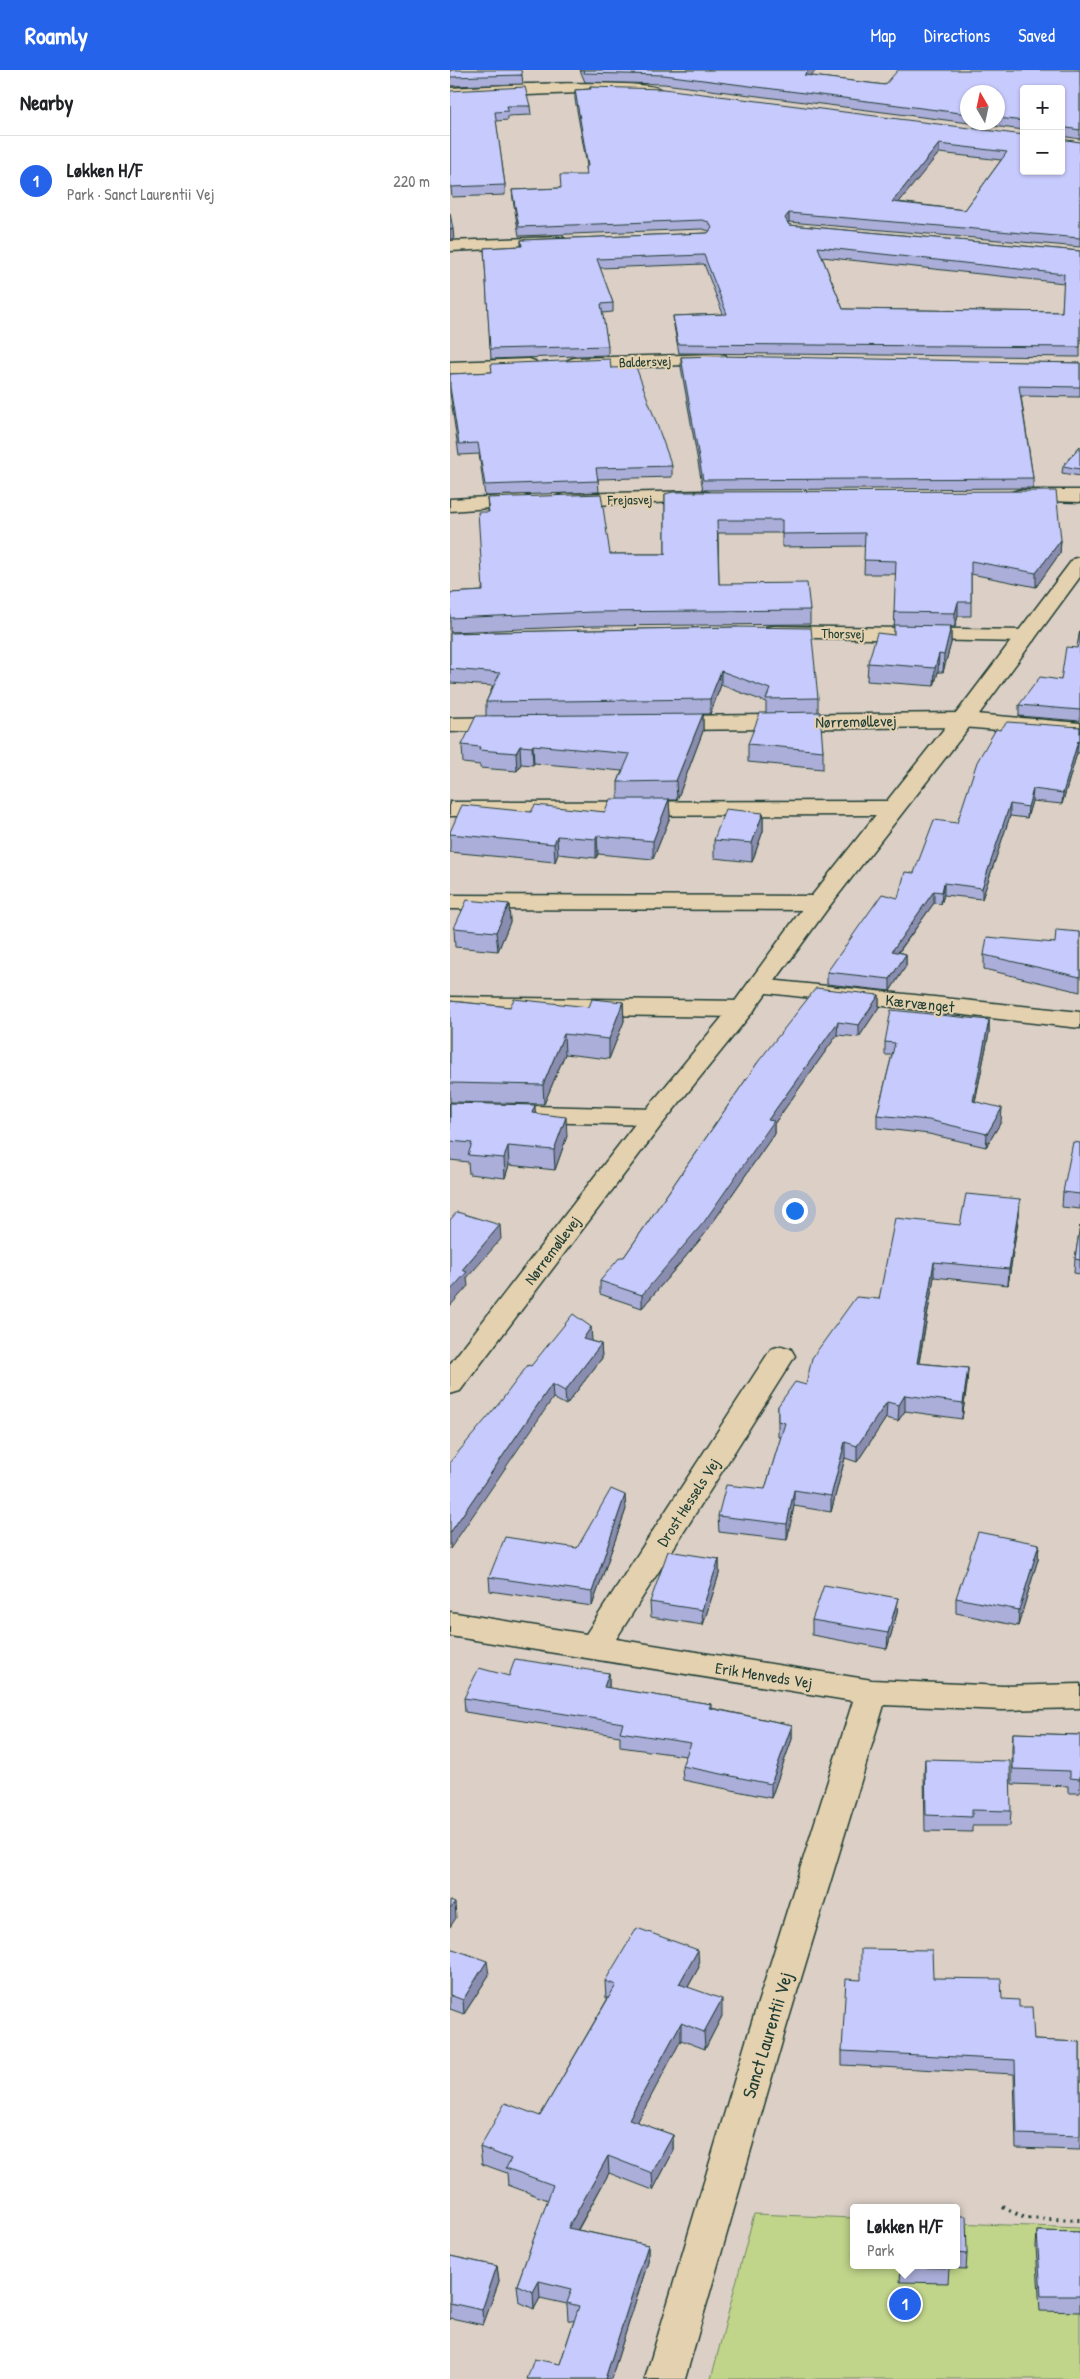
<!DOCTYPE html>
<meta charset="utf-8">
<style>
:root{--surface:#fff;--page:#f6f6f6;--text:#202124;--muted:#757577;--line:#e0e0e0;--accent:#2563eb}
body{margin:0;font-family:"Patrick Hand",sans-serif;background:var(--page);color:var(--text)}
.controls{position:absolute;right:15px;top:15px;display:grid;overflow:hidden;border-radius:5px;box-shadow:0 1px 4px #0004}
.controls button{width:45px;height:45px;display:grid;place-items:center;padding:0;border:0;border-bottom:1px solid var(--line);background:var(--surface);color:var(--text);font:25px sans-serif}
.compass{position:absolute;left:510px;top:15px;width:45px;height:45px;border-radius:50%;background:var(--surface);box-shadow:0 1px 4px #0004;rotate:351deg}
.you{position:absolute;left:344px;top:1140px;width:18px;height:18px;margin:-12px;border:4px solid #fff;border-radius:50%;background:#1a73e8;box-shadow:0 0 0 8px #1a73e833}
.badge{display:grid;place-items:center;width:32px;height:32px;border-radius:50%;background:var(--accent);color:#fff;font-size:16px;font-weight:700}
.pin{position:absolute;translate:-50% -50%;border:2px solid #fff;box-shadow:0 1px 5px #0006}
.popup{position:absolute;left:400px;top:2134px;width:110px;height:65px;box-sizing:border-box;display:grid;place-content:center;border-radius:5px;background:var(--surface);filter:drop-shadow(0 1px 4px #0005);font-size:16px;white-space:nowrap;color:var(--muted)}
.popup b{font-size:19px;color:var(--text)}
.popup::after{content:'';position:absolute;left:50%;top:100%;margin-left:-10px;border:10px solid transparent;border-top-color:var(--surface)}
.list{margin:0;padding:0;list-style:none}
h2{display:flex;justify-content:space-between;align-items:center;height:65px;margin:0;padding:0 20px;font-size:21px}
h2 small{font-size:16px;font-weight:400;color:var(--muted)}
.list li{display:grid;grid-template-columns:32px 1fr auto;gap:15px;align-items:center;box-sizing:border-box;height:90px;padding:0 20px;border-top:1px solid var(--line)}
.list b{display:block;font-size:19px;white-space:nowrap}
.list p{margin:0;font-size:16px;white-space:nowrap;color:var(--muted)}
.list em{font-size:16px;font-style:normal;color:var(--muted)}
.map{position:relative;flex:none;width:630px;height:2309px;overflow:hidden}
header{display:flex;align-items:center;gap:30px;box-sizing:border-box;height:70px;padding:0 25px;background:var(--accent);color:#fff}
header strong{font-size:24px}
nav{display:flex;gap:28px;margin-inline-start:auto;font-size:18px}
main{display:flex}
aside{flex:1;background:var(--surface)}
.map>svg:first-child{display:block}
</style>
<header>
<strong>Roamly</strong>
<nav><a>Map</a><a>Directions</a><a>Saved</a></nav>
</header>
<main>
<aside>
<h2>Nearby<small></small></h2>
<ul class="list">
<li><span class="badge">1</span><div><b>Løkken H/F</b><p>Park · Sanct Laurentii Vej</p></div><em>220 m</em></li>
</ul>
</aside>
<div class="map">
<svg width="630" height="2309" viewBox="0 0 630 2309">
<rect width="100%" height="100%" fill="#dbcfc6"/>
<filter id="ink" filterUnits="userSpaceOnUse"><feTurbulence type="fractalNoise" baseFrequency=".02" numOctaves="2"/><feDisplacementMap in="SourceGraphic" scale="10" xChannelSelector="R" yChannelSelector="G"/><feConvolveMatrix kernelMatrix="1 2 1 2 8 2 1 2 1" color-interpolation-filters="sRGB"/></filter>
<g filter="url(#ink)">
<!-- green -->
<path fill="#c0d48a" stroke="#70885f" d="M304 2144 404 2148V2195H506V2153L630 2158V2309H261Z"/>
<g fill="none" stroke-linecap="round" stroke-linejoin="round">
<defs>
<path id="street" d="M77 14C96 14 206 10 214 21L206 26 129 23 0 28V18Z
M108 167 114 168 117 172 114 176 0 181V171Z
M269 284 275 285 278 289 275 293 124 300 118 298 115 294 118 290 124 288Z
M79 289 85 291 88 295 85 299 0 304V292Z
M569 420H630V432L562 430 559 426 562 422Z
M253 421 260 423 263 427 260 431 114 436 107 434 104 430 107 426 114 424Z
M73 425 80 427 83 431 80 435 0 441V429Z
M324 556 575 560 583 561 586 566 583 571 575 572 316 567 313 562 316 557Z
M513 643 630 653V667L513 657 217 660 209 658 206 653 209 648 217 646Z
M59 647 67 649 70 654 67 659 0 662V648Z
M443 731 451 733 455 738 451 743 443 745 0 746V732Z
M0 825 369 826 378 828 381 833 378 838 369 840 0 839Z
M309 909 630 942V958L300 921 297 916 300 911Z
M0 927 292 931 301 934 305 939 301 944 292 947 0 943Z
M0 1034 204 1039 213 1041 217 1047 213 1053 204 1055 0 1050Z
M331 1276 341 1279 345 1286 166 1569 422 1610 553 1616 630 1614V1638L553 1640 434 1635 336 1958 235 2309H195L300 1958 403 1631 0 1566V1542L136 1564 321 1279Z"/>
<path id="secondary" d="M630 487V507L521 655 378 838 301 944 213 1053 10 1321 0 1324V1294L195 1041 283 934 360 828 505 645 623 489Z"/>
</defs>
<!-- street casing -->
<use href="#street" stroke="#1f3d34" stroke-width="3"/>
<!-- secondary casing -->
<use href="#secondary" stroke="#1f3d34" stroke-width="3"/>
<!-- path -->
<path stroke="#1f3d34" stroke-width="4" stroke-dasharray="2 5" stroke-linecap="butt" d="M553 2137 575 2148 630 2150"/>
<!-- street -->
<use href="#street" fill="#e4d1af" fill-rule="evenodd"/>
<!-- secondary -->
<use href="#secondary" fill="#e4d1af" fill-rule="evenodd"/>
</g>
<!-- wall -->
<path fill="#abaed9" stroke="#1f3d34" fill-rule="evenodd" d="M0 0 72 5 73 14 0 16Z
M130 0H366L361 6 435 15 630 0V69L611 66V19H574V60L214 14 135 12ZM518 22H548V52H518Z
M140 17 630 72V177L339 152 338 153 339 155 630 181V287L229 283 224 256 223 246 273 244 254 194 150 198 163 233V242L152 243 158 276V285L41 289 34 178 71 176V170L258 163 260 161 252 159 69 166 63 129 62 120 111 118 136 105 135 97 137 96 125 29V20L140 19ZM489 83 551 90 515 140 448 132ZM372 187 614 213 612 242 393 239Z
M0 21 80 36 81 45 58 46V50L46 51 55 115V125L2 127 0 109Z
M231 287 630 293V327L571 326 583 408V418L253 420 231 297Z
M161 298 222 396V407L148 409 149 422 35 426 29 384 9 385 0 323V304Z
M630 376V406L612 403 613 396Z
M215 424 611 470 610 483 586 517 521 504V546H508L505 557H501V573L493 602H488L484 616 417 611 418 593 444 565 446 504H414L415 476 332 477V463H268L269 514 360 540V554L144 556 0 562V523L32 521 38 442 37 428 160 484H215Z
M288 557 368 628V642L373 681V699L298 692V674L316 643V632L271 615 260 644H253V661L227 730H219L220 747 203 789 148 784 146 788 108 784 105 792 0 782V762L81 742H155L168 729V712L172 701 84 693 83 695 71 694 67 701 30 698V695L13 693 12 675 36 646V632L43 616 0 613V563Z
M630 560V651L569 646V635L611 610 627 578Z
M630 657V683H627L612 734 582 731 577 748 560 746 532 829 494 825 491 834 484 833 449 882 456 884V896L440 921 377 914V902L448 828 464 803 507 753 550 660Z
M313 743V761L302 792 264 788V770Z
M59 834 60 852 48 881 5 877 4 858Z
M630 862V922L534 899V885L605 873Z
M429 925V937L409 967 387 965 324 1054V1064L254 1165 192 1238 150 1224V1211L174 1187 308 992Z
M0 931 60 937H139L173 932 174 951 159 989 115 984 94 1034 0 1032Z
M539 950V963L525 1032 551 1052 536 1077 479 1064 427 1058V1045L442 985H435V972Z
M0 1033 86 1044 117 1066 105 1100 59 1095 55 1108 19 1104 18 1092 0 1090Z
M630 1073V1139L612 1137 613 1122Z
M570 1129 569 1145 558 1215 484 1207 469 1293 518 1298 517 1314 512 1349 455 1341 448 1351 436 1348 407 1392 395 1388 381 1442 344 1436 337 1470 269 1462 268 1446 315 1419 331 1367H328V1336L356 1315 429 1229 510 1155Z
M630 1156V1204L624 1203 625 1189Z
M141 1257V1271L151 1274 152 1288 116 1335 103 1328 81 1296Z
M176 1439 142 1536 40 1521 39 1507 127 1478Z
M589 1474 588 1489 568 1556 506 1543V1528Z
M269 1489V1504L253 1555 201 1547 200 1532Z
M448 1528 447 1543 437 1579 362 1565V1550Z
M159 1603V1618L261 1634V1638L342 1655V1669L321 1728 233 1710 232 1696 236 1686 170 1677V1666L15 1642 14 1628 59 1606Z
M563 1663 630 1665V1723H618V1716L562 1714V1678Z
M475 1689 561 1741 560 1756H522V1762L475 1761 474 1704Z
M0 1878 39 1905 14 1944 0 1939Z
M249 1897 238 1917 272 1946 255 1979 231 1970 187 2052 223 2065V2082L203 2120 159 2103 128 2160 198 2175V2192L161 2309H77L110 2294 124 2251 118 2250 117 2234 90 2228 84 2239 69 2232 67 2215 98 2130 58 2115 57 2103 32 2094 30 2077 90 2046 158 1928H156L155 1911Z
M483 1908 552 1929 569 1937 584 1970 630 1972V2080L566 2078 564 2004 392 1995V1981L411 1910Z
M506 2146 517 2184 516 2199 499 2198 498 2213 450 2212 451 2195H506Z
M587 2161 630 2162V2242L590 2241 586 2176Z
M0 2186 47 2196 49 2211 33 2255 1 2248 0 2250Z"/>
<!-- shaded-wall -->
<path fill="#8b8db0" stroke="#1f3d34" d="M359 0H366L354 14V5Z
M489 74V83L442 141V132Z
M339 143V152L335 157V148Z
M0 159H3L4 169H0Z
M611 470 610 483 586 517V503Z
M508 532V546L505 557V543Z
M501 556V573L493 602 494 585Z
M489 584 488 602 484 616 485 598Z
M271 601V615L260 644V629Z
M253 644V661L227 730 226 711Z
M628 671 627 683 612 734 613 723Z
M83 675 84 693 83 695 82 677Z
M70 676 71 694 67 701 66 683Z
M583 719 582 731 577 748 578 737Z
M219 729 220 747 203 789V771Z
M560 734V746L532 829V818Z
M313 743V761L302 792V773Z
M107 766 108 784 105 792 104 774Z
M147 766 148 784 146 788V769Z
M494 813V825L491 834 492 822Z
M484 821V833L441 892 442 881Z
M59 834 60 852 48 881 46 862Z
M456 884V896L440 921V909Z
M429 925V937L409 967V955Z
M173 932 174 951 159 989V969Z
M539 950V963L522 1045 523 1031Z
M388 952 387 965 324 1054V1064L254 1165 192 1238V1225L318 1050Z
M114 964 115 984 94 1034 93 1015Z
M85 1035 86 1054 82 1043Z
M552 1038 551 1052 536 1077 537 1064Z
M116 1047 117 1066 105 1100 104 1080Z
M58 1076 59 1095 55 1108 54 1088Z
M570 1129 569 1145 558 1215 559 1199Z
M50 1155 51 1169 17 1208 18 1216 0 1236V1221L12 1200Z
M484 1192V1207L466 1308 467 1293Z
M141 1257 142 1270 134 1282 133 1269Z
M151 1274 152 1288 116 1335 115 1321Z
M518 1298 517 1314 512 1349 513 1333Z
M102 1314 103 1328 0 1479V1463Z
M455 1325V1341L448 1351 449 1335Z
M437 1332 436 1348 407 1392V1376Z
M395 1372V1388L381 1442V1426Z
M344 1420V1436L337 1470V1454Z
M175 1425 176 1439 142 1536V1522Z
M589 1474 588 1489 568 1556 569 1540Z
M269 1489V1504L253 1555 252 1540Z
M448 1528 447 1543 437 1579 438 1563Z
M159 1603V1617L155 1631 154 1617Z
M342 1655V1669L321 1728V1714Z
M5 1833 6 1848 0 1857V1839Z
M248 1880 249 1897 230 1931 229 1914Z
M37 1891 39 1905 14 1944 13 1930Z
M272 1929V1946L255 1979 254 1962Z
M231 1953V1970L180 2066 179 2049Z
M223 2065V2082L203 2120 202 2103Z
M158 2086 159 2103 119 2175 118 2158Z
M198 2175V2192L161 2309H155Z
M47 2196 49 2211 33 2255 32 2240Z
M89 2211 90 2228 84 2239 83 2222Z"/>
<!-- building -->
<path fill="#c7cafc" stroke="#1f3d34" fill-rule="evenodd" d="M0 0H71L72 5 0 7Z
M133 0H359L354 5 435 15 448 0H630V60L611 57V19H574V51L548 48V22H518V44L214 5 134 3Z
M75 17 80 36H57L58 41 45 42 55 115 1 117 0 106V21Z
M140 17 214 19 574 65V101H611V69L630 72V168L339 143 335 148 339 155 630 181V238L629 242H630V277L228 274 223 246 277 244 254 185 147 189 163 233 151 234 158 276 40 279 34 178 72 176 71 170 258 163 262 158 259 152 252 150 69 157 62 120 111 118 110 105H137L135 97 138 96 125 20 141 19ZM489 74 557 82 515 140 442 132ZM368 177 614 204 612 242 393 239Z
M0 143 3 159H0Z
M269 286 630 293V317L569 316 583 408 253 410 231 287Z
M160 289 161 298 186 297 222 396 146 398 148 411 35 415 28 373 9 374 0 317V304L42 302 41 294Z
M630 376V399L613 396Z
M606 421 611 470 586 503 521 491V532H508L505 543 444 542 446 491 414 490 415 463 332 464V450H267L269 514 357 513 360 540 143 542 0 548V523L33 521 28 442H39L37 428 151 424 160 484H215V424L223 422Z
M444 555 501 556 494 585 489 584 485 598 418 593 427 563 444 565Z
M288 557 361 558 368 628 316 629 320 619 271 601 260 629 36 632 50 603 0 599V563Z
M630 560V640L569 635 590 607 611 610 616 577 627 578Z
M370 642 373 681 298 674 310 643Z
M253 644 226 711 168 712 180 684 83 675 82 677 70 676 66 683 29 680 30 677 12 675 26 646Z
M557 652 630 657V672L628 671 613 723 583 719 578 737 560 734 532 818 494 813 492 822 484 821 442 881 456 884 440 909 377 902 432 824 448 828 455 802 464 803 484 750 507 753 527 692 546 659 550 660Z
M160 729H219L203 771 147 766 146 769 107 766 104 774 0 764V762L12 735 81 742 85 735 155 742Z
M275 739 313 743 302 773 264 770Z
M17 830 59 834 46 862 4 858Z
M606 860 630 862V907L534 885 537 867 605 873Z
M366 918 429 925 409 955 388 952 318 1050 324 1051 254 1152 192 1225 150 1211 170 1187H174L308 992Z
M64 929 139 937 142 929 173 932 159 969 114 964 93 1015 0 1013V931L60 937Z
M441 940 539 950 523 1031 552 1038 537 1064 479 1050 427 1045 445 973 435 972Z
M0 1033 85 1035 82 1043 116 1047 104 1080 58 1076 54 1088 18 1085 22 1073 0 1071Z
M623 1072 630 1073V1124L613 1122Z
M516 1124 570 1129 559 1199 484 1192 467 1293 518 1298 513 1333 455 1325 449 1335 437 1332 407 1376 395 1372 381 1426 344 1420 337 1454 268 1446 276 1415 315 1419 335 1353 328 1351V1336L345 1312 356 1315 362 1288 406 1227 429 1229 445 1148 510 1155Z
M7 1142 50 1155 12 1200 17 1202 0 1221V1150Z
M630 1156V1190L625 1189Z
M123 1244 141 1257 133 1269 151 1274 115 1321 102 1314 0 1463V1392L51 1331 78 1295 81 1296Z
M161 1419 175 1425 142 1522 39 1507 55 1467 127 1478Z
M528 1462 589 1474 569 1540 506 1528Z
M218 1481 269 1489 252 1540 200 1532Z
M374 1515 448 1528 438 1563 362 1550Z
M65 1589 159 1603 154 1617 261 1634 259 1638 342 1655 321 1714 232 1696 241 1673 170 1662 173 1653 14 1628 29 1598 59 1606Z
M563 1663 630 1665V1709L620 1708V1701L563 1699Z
M475 1689 560 1691 561 1741 522 1740V1747L476 1745Z
M0 1831 5 1833 0 1839Z
M187 1858 248 1880 229 1914 272 1929 254 1962 231 1953 179 2049 223 2065 202 2103 158 2086 118 2158 198 2175 155 2309H77L84 2289 110 2294 129 2236 117 2233 122 2219 89 2211 83 2222 67 2215 103 2115 56 2098 61 2089 30 2077 55 2033 90 2046 166 1915 155 1911Z
M0 1878 37 1891 13 1930 0 1925Z
M411 1879 482 1880 483 1908 551 1909 552 1929 569 1930V1937H582L584 1970 630 1972V2066L567 2064 565 1990 392 1981 396 1909 411 1910Z
M506 2146H516L517 2184 506 2183Z
M587 2161 630 2162V2226H591Z
M0 2186 47 2196 32 2240 0 2233Z
M451 2195H499V2198L451 2197Z"/>
</g>
<g text-anchor="middle" dominant-baseline="central" stroke-width="4" stroke-linejoin="round" paint-order="stroke">
<!-- far-street labels -->
<g font-size="14" fill="#1f3d34" stroke="#e4d1af">
<text transform="translate(195 291) rotate(-2)">Baldersvej</text>
<text transform="translate(180 429) rotate(-1)">Frejasvej</text>
<text transform="translate(393 563) rotate(1)">Thorsvej</text>
</g>
<!-- street labels -->
<g font-size="16" fill="#1f3d34" stroke="#e4d1af">
<text transform="translate(406 651) rotate(-1)">Nørremøllevej</text>
<text transform="translate(470 933) rotate(6)">Kærvænget</text>
<text transform="translate(102 1180) rotate(-53)">Nørremøllevej</text>
<text transform="translate(238 1432) rotate(-57)">Drost Hessels Vej</text>
<text transform="translate(314 1605) rotate(9)">Erik Menveds Vej</text>
</g>
<!-- near-street labels -->
<g font-size="19" fill="#1f3d34" stroke="#e4d1af">
<text transform="translate(317 1965) rotate(-73)">Sanct Laurentii Vej</text>
</g>
</g>
</svg>
<div class="controls">
<button>+</button>
<button>−</button>
</div>
<svg class="compass" viewBox="-18 -18 36 36"><path d="M0-13l5 13h-10z" fill="#e53935"/><path d="M0 13l5-13h-10z" fill="#757577"/></svg>
<div class="you"></div>
<div class="pin badge" style="left:455px;top:2234px">1</div>
<div class="popup"><b>Løkken H/F</b>Park</div>
</div>
</main>
